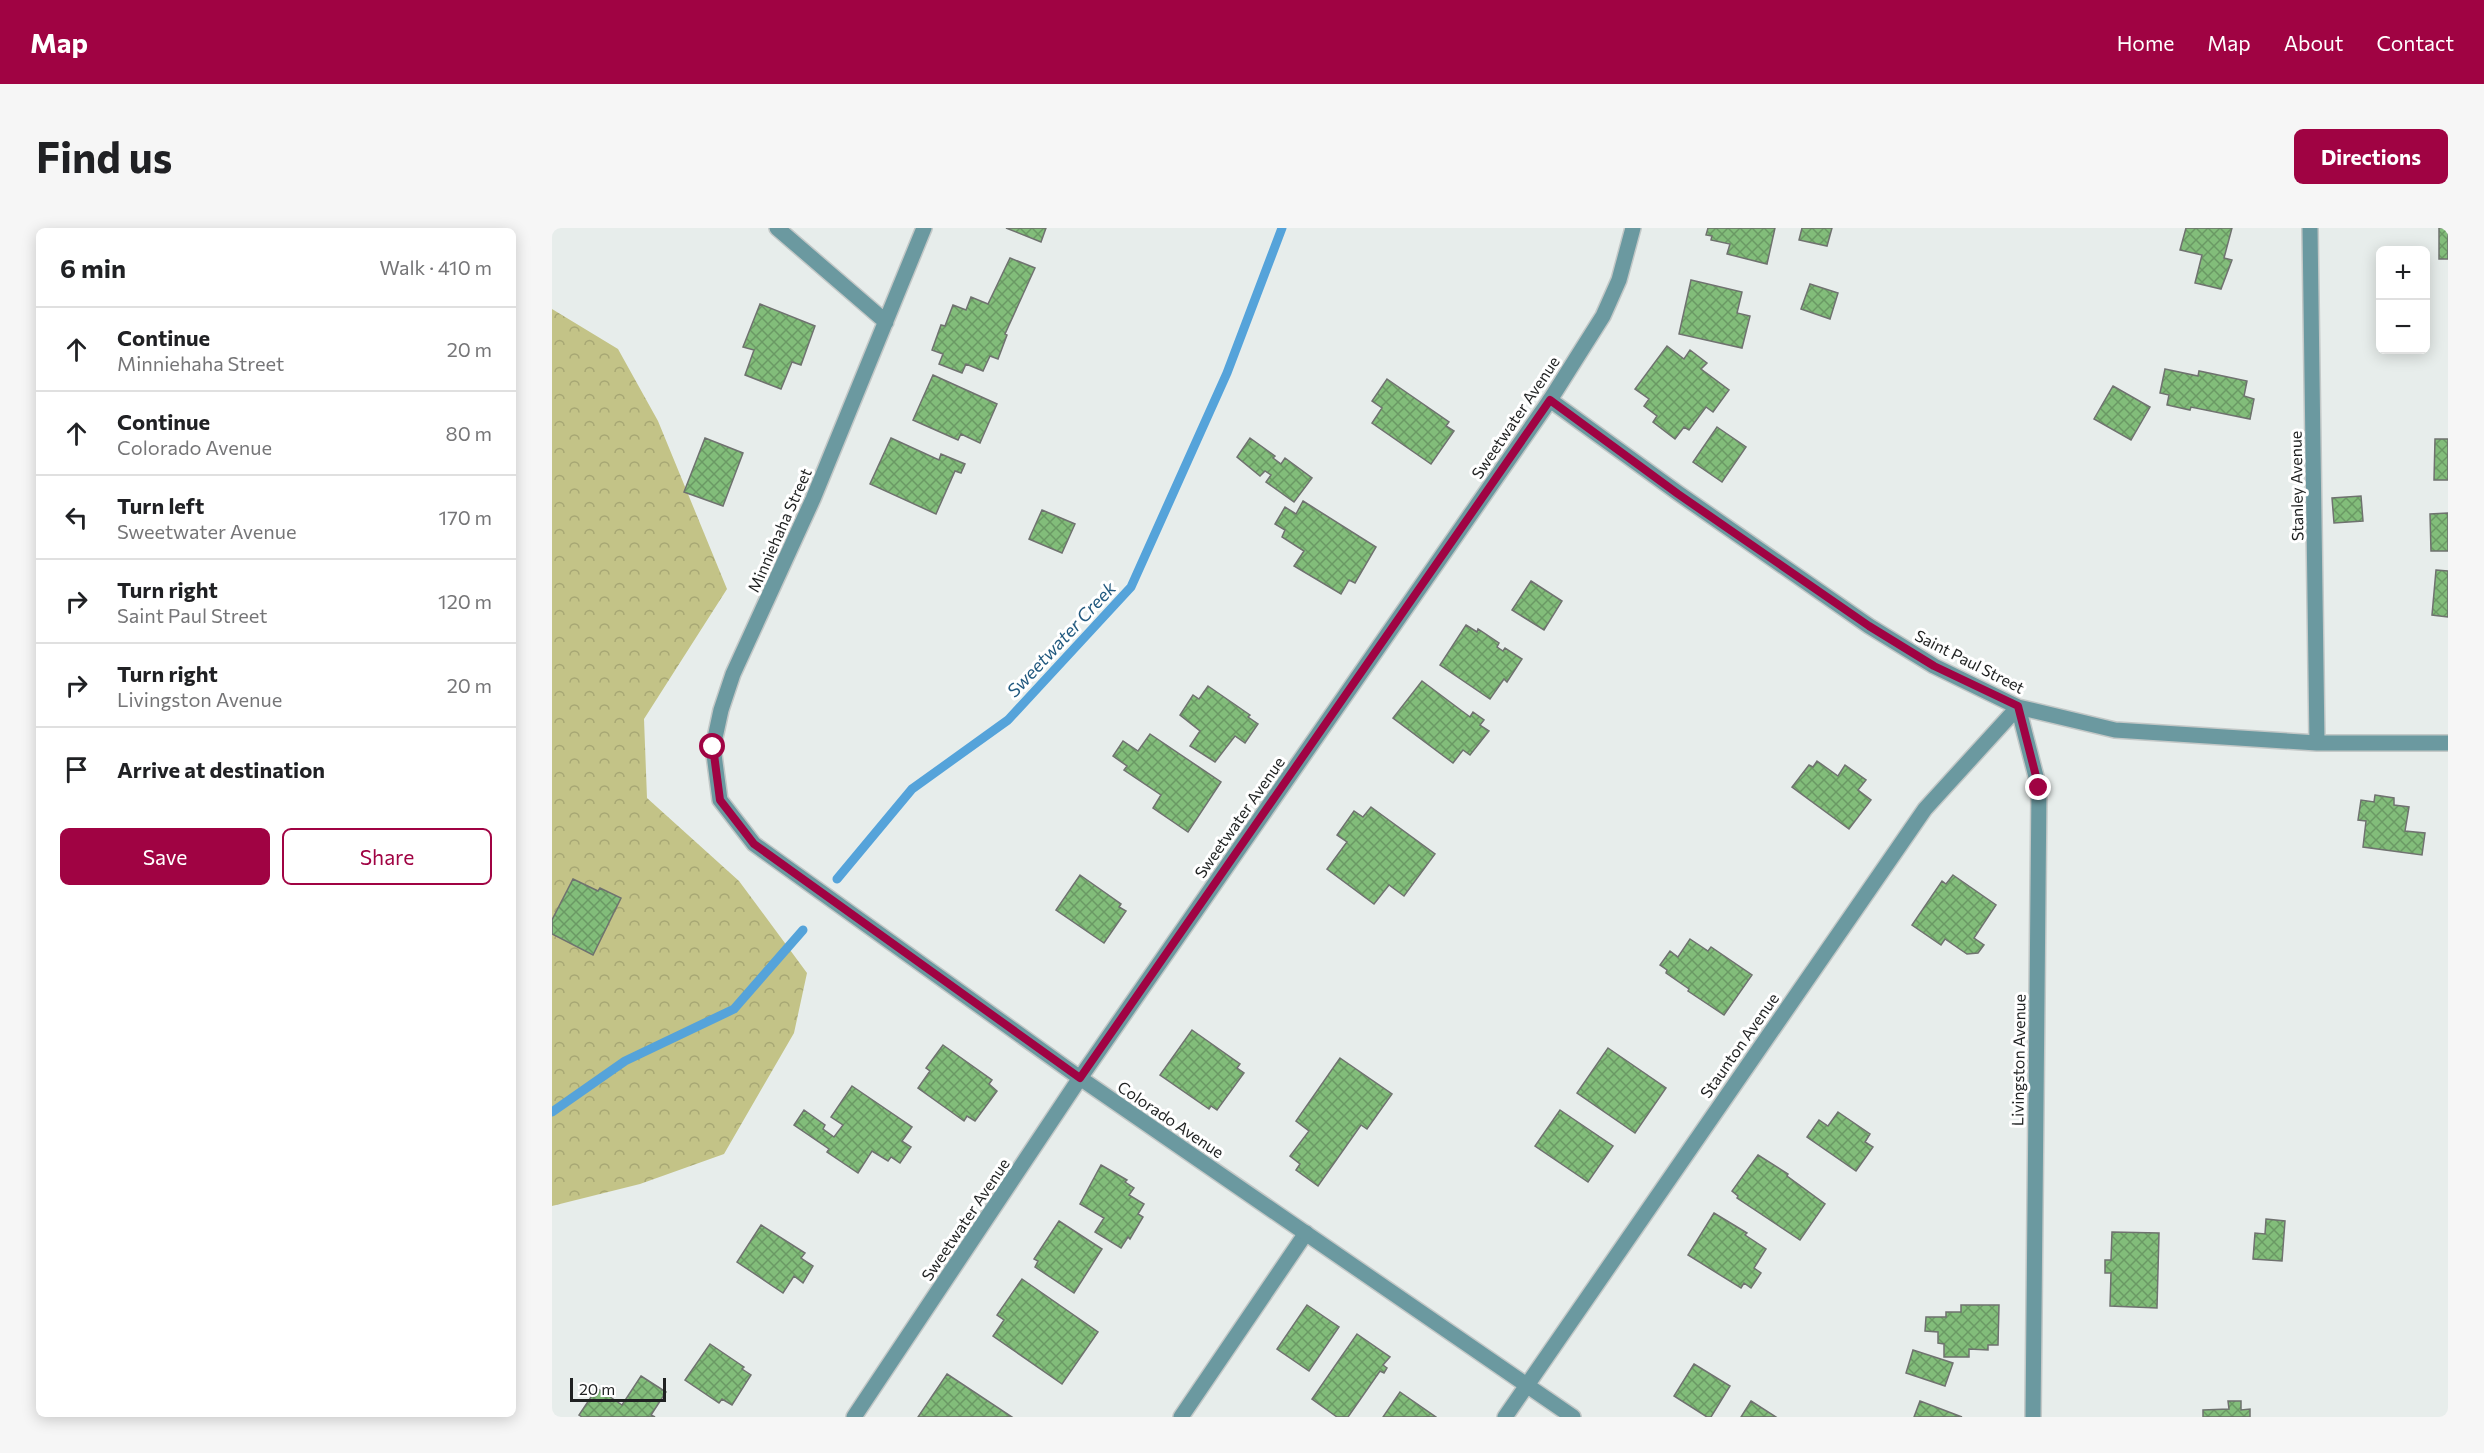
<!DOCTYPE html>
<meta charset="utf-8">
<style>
:root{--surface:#fff;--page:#f6f6f6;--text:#202124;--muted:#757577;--line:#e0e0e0;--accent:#a00343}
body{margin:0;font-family:Commissioner,sans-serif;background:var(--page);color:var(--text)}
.controls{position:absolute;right:18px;top:18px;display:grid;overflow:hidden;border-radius:9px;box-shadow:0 3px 15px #0003}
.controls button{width:54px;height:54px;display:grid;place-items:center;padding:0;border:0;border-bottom:2px solid var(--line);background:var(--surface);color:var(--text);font:30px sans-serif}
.scale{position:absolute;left:18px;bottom:15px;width:96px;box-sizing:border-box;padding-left:6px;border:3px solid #1f2121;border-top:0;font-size:16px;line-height:21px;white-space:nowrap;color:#1f2121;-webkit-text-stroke:4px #fff;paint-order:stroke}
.stop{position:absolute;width:18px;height:18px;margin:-14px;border:4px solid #a00343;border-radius:50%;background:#fff}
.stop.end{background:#a00343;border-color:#fff;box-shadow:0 2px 6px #0008}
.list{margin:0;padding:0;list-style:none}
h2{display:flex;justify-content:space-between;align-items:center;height:78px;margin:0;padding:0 24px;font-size:26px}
h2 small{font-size:20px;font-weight:400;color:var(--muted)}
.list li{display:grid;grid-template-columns:39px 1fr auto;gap:18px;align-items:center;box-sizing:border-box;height:84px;padding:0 24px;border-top:2px solid var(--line)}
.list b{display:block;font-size:22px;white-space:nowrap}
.list p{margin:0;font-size:20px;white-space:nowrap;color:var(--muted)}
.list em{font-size:20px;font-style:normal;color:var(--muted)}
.actions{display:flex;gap:12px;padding:18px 24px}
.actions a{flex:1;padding:14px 0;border:2px solid var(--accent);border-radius:9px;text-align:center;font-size:21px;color:var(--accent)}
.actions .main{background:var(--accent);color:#fff}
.icon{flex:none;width:33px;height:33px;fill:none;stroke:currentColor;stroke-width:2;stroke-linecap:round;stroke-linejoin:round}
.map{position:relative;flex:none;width:1896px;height:1189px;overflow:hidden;border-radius:9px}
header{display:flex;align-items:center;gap:36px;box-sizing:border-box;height:84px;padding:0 30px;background:var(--accent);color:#fff}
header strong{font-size:28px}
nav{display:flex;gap:33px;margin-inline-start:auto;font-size:21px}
.intro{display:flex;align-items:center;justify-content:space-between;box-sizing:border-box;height:144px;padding:0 36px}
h1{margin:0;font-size:42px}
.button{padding:15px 27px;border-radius:9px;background:var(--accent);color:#fff;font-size:21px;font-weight:700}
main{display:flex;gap:36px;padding:0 36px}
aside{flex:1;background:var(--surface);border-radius:9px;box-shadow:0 3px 15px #0003}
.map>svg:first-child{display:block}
</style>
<header>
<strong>Map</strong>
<nav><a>Home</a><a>Map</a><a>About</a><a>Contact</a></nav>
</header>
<div class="intro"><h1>Find us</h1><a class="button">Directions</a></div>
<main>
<aside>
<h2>6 min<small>Walk · 410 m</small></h2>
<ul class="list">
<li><svg class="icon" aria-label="ahead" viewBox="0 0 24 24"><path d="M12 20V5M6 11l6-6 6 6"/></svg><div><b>Continue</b><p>Minniehaha Street</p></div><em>20 m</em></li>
<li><svg class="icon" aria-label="ahead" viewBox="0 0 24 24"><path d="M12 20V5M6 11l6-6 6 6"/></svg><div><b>Continue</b><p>Colorado Avenue</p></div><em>80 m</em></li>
<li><svg class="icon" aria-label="left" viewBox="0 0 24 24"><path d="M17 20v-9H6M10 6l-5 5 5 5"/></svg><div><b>Turn left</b><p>Sweetwater Avenue</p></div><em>170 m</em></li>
<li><svg class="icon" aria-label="right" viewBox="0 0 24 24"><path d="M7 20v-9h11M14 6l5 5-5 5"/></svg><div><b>Turn right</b><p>Saint Paul Street</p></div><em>120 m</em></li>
<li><svg class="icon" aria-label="right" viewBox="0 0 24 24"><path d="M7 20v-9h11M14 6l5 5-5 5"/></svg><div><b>Turn right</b><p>Livingston Avenue</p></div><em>20 m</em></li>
<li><svg class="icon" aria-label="arrive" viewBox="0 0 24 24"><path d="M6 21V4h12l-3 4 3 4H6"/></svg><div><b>Arrive at destination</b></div></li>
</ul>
<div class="actions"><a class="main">Save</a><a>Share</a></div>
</aside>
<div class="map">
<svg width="1896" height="1189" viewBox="0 0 1896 1189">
<defs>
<pattern id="forest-crowns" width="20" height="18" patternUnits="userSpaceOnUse" patternTransform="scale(1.5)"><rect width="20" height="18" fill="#c3c387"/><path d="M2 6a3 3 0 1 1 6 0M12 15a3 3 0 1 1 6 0" fill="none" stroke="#a7a774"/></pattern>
<pattern id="building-cross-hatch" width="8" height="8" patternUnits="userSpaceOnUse" patternTransform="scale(1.5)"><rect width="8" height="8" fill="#82bd7a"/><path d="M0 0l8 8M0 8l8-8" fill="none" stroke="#6a9964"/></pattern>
</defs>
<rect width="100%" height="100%" fill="#e7edeb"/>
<!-- forest -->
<path fill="url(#forest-crowns)" d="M0 81 66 121 106 193 175 361 92 491 95 570 187 653 255 745 242 805 172 926 88 956 0 978Z"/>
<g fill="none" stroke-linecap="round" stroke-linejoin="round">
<!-- stream -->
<path stroke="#55a3da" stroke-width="9" d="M285 651 360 561 456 492 579 359 675 145 730 0
M0 884 73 833 182 781 251 702"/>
</g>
<!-- building -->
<path fill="url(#building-cross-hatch)" stroke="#6f726f" stroke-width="1.5" d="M454 0H494L489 14Z
M1156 0H1223L1215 36 1175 26 1178 16 1159 12 1160 8 1154 7Z
M1250 0H1280L1275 18 1247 12Z
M1634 0H1680L1672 30 1680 32 1669 61 1643 55 1650 27 1628 22Z
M1887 0H1896V31H1887Z
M458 30 483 40 453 106 455 107 446 131 438 128 431 143 414 136 410 145 387 136 391 126 380 122 389 97 393 98 401 77 414 82 419 69 436 76Z
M1139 52 1190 64 1185 85 1198 88 1190 120 1127 106Z
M1258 56 1286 65 1278 91 1249 81Z
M208 76 263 98 249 137 240 134 229 161 193 147 202 122 191 119Z
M1115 118 1132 131 1138 122 1155 135 1149 141 1177 162 1161 184 1154 179 1137 202 1132 199 1123 211 1101 194 1105 188 1092 178 1097 171 1083 161Z
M1613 141 1646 148 1647 143 1695 153 1692 168 1702 171 1698 191 1639 179 1638 182 1615 177 1617 167 1608 165Z
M381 147 445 176 428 215 409 206 406 212 361 192Z
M835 151 897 194 894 198 902 203 879 236 820 195 830 180 820 173Z
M1561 158 1598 179 1579 212 1542 191Z
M1165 199 1194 219 1170 254 1141 234Z
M153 210 191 225 171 278 132 264Z
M339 210 387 232 389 226 413 236 409 245 403 243 384 286 318 256Z
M698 210 723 228 721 230 729 236 733 230 760 250 742 274 714 254 719 247 713 243 708 248 685 229Z
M1883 211H1896V252H1882Z
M1809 268 1811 293 1782 295 1780 270Z
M751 273 824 319 803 355 797 352 789 366 742 338 752 323 730 309 733 302 723 296 733 279 744 286Z
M490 282 523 296 510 325 477 311Z
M1896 285V323H1879L1878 286Z
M1884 342 1896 343V389L1880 387Z
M979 353 1010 373 992 402 960 382Z
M914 397 925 404 926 401 947 415 945 419 951 423 953 420 970 431 955 454 952 451 938 471 888 437Z
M870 453 918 489 921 484 932 492 928 497 937 503 918 527 911 522 901 535 841 490Z
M656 458 698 487 696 489 706 496 693 515 683 508 663 534 638 518 648 503 628 487 641 467 647 471Z
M598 506 669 554 636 604 601 580 609 567 572 542 575 538 561 528 571 513 586 523Z
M1265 533 1286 548 1293 537 1314 552 1306 562 1319 572 1297 601 1240 559 1257 537 1261 539Z
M1823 567 1842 570V577L1857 579 1853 603 1873 605 1870 627 1811 619 1814 593 1806 592 1809 572 1822 574Z
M819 579 883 626 852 668 837 657 822 676 775 641 795 614 785 607 802 583 811 589Z
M528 647 569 676 567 679 574 683 552 715 504 682Z
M1401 647 1444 677 1422 710 1432 717 1426 725 1415 726 1393 711 1389 717 1360 697 1390 653 1394 656Z
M21 651 46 663 48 660 69 670 41 727 0 706V692Z
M1138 711 1156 723 1159 719 1200 747 1172 787 1136 763 1137 761 1114 745 1115 742 1108 737 1118 723 1126 729Z
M640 802 688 836 685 840 692 845 665 882 659 878 657 881 608 847Z
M391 817 440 852 437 856 445 863 423 893 415 888 412 893 366 860 378 843 374 840Z
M1056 820 1114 860 1083 905 1025 865Z
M788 830 840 866 815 901 809 897 766 958 744 942 748 936 738 928 757 903 744 893Z
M300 858 360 899 350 913 359 919 348 935 339 929 336 933 320 923 306 945 275 924 277 921 242 897 252 882 273 897 271 901 282 909 291 897 279 889Z
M1008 882 1061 918 1036 954 983 918Z
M1286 884 1318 906 1313 914 1321 919 1304 943 1255 909 1267 892 1276 898Z
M1206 927 1236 946 1235 948 1273 976 1248 1012 1185 970 1186 968 1180 963Z
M549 937 575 952 573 954 582 960 577 967 592 976 586 986 591 989 578 1011 576 1009 569 1020 543 1004 552 990 528 976Z
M1162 985 1195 1005 1193 1007 1214 1021 1202 1040 1209 1045 1199 1060 1192 1055 1189 1060 1136 1027Z
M1714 991 1733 993 1730 1033 1701 1031 1703 1005 1713 1006Z
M507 993 550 1021 522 1065 483 1039 486 1033 482 1031Z
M209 997 253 1025 249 1030 261 1038 251 1055 242 1048 231 1065 185 1034Z
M1560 1004 1607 1005 1605 1080 1558 1078 1559 1045H1553V1032H1559Z
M470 1051 546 1104 510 1156 441 1108 452 1092 445 1087Z
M755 1077 787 1099 757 1143 725 1121Z
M1409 1077H1447L1446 1117H1436V1122L1417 1121V1129H1392V1116L1386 1115V1104L1373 1103 1374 1089H1394V1084H1409Z
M805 1106 838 1129 831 1137 835 1140 832 1145 828 1143 796 1189H785L760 1171Z
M158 1116 192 1139 190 1141 199 1147 180 1177 170 1171 167 1175 133 1152Z
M1361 1122 1401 1135 1393 1158 1354 1145Z
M1142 1136 1178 1158 1159 1189H1155L1122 1168Z
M395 1146 460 1189H366Z
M89 1148 114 1164 99 1187 103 1189H30L27 1187 45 1160 70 1177Z
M848 1164 884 1189H831Z
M1199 1173 1224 1189H1189Z
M1368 1173 1410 1189H1362Z
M1676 1173H1689V1182L1698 1181V1189H1651V1182L1677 1181Z"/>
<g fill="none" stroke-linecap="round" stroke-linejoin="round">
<defs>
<path id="service" d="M629 1189 754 1005"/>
<path id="minor" d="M225 0 334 94
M372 0 261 271 181 446 169 482 161 519 168 572 202 616 528 850 1021 1189
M1758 0 1765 515
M998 172 1126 265 1317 398 1382 438 1466 479 1563 502 1765 515H1896
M1466 479 1487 560 1481 1189
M953 1189 1373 581 1466 479"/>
<path id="tertiary" d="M302 1189 528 850 998 172 1051 88 1067 52 1081 0"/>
</defs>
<!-- service casing -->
<use href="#service" stroke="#c3c8c7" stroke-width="18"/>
<!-- minor casing -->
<use href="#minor" stroke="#c3c8c7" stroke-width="18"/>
<!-- tertiary casing -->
<use href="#tertiary" stroke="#c3c8c7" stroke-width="18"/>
<!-- service -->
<use href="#service" stroke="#6b99a0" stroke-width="15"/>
<!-- minor -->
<use href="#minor" stroke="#6b99a0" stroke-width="15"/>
<!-- tertiary -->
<use href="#tertiary" stroke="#6b99a0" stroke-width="15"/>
</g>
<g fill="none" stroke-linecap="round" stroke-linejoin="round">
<!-- route -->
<path stroke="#a00343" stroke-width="8" d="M161 519 168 572 202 616 528 850 998 172 1126 266 1317 398 1382 438 1466 478 1487 560"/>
</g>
<g text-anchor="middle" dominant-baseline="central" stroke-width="6" stroke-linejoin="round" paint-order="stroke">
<!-- street labels -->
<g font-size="16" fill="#1f2121" stroke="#fff">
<text transform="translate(963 189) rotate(-56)">Sweetwater Avenue</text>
<text transform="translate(1744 258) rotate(-91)">Stanley Avenue</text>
<text transform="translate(227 302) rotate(-66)">Minniehaha Street</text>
<text transform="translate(1418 433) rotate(27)">Saint Paul Street</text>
<text transform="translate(687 589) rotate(-55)">Sweetwater Avenue</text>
<text transform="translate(1187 817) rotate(-55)">Staunton Avenue</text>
<text transform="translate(1466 832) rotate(-89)">Livingston Avenue</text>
<text transform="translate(619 891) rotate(34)">Colorado Avenue</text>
<text transform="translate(413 991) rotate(-56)">Sweetwater Avenue</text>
</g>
<!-- water labels -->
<g font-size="18" font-style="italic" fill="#20587e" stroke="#fff">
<text transform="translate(509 411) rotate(-47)">Sweetwater Creek</text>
</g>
</g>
</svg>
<div class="controls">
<button>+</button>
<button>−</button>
</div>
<div class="scale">20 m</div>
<div class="stop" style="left:161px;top:519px"></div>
<div class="stop end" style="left:1487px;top:560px"></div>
</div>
</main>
